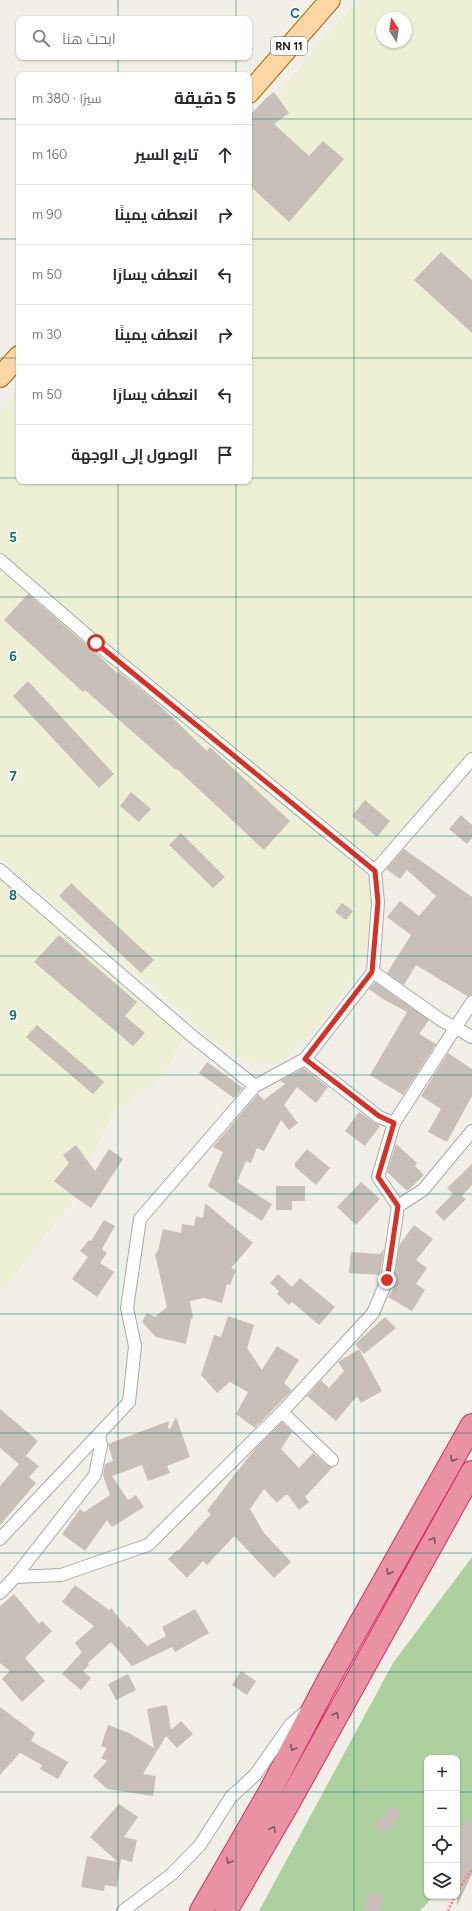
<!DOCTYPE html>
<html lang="ar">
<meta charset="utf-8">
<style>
:root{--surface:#fff;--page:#f7f7f7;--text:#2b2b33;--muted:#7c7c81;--line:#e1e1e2}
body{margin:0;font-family:Figtree,Cairo,sans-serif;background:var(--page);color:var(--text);direction:rtl}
.controls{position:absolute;right:12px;bottom:12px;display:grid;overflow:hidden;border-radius:8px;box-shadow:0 1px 3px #0004}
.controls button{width:36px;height:36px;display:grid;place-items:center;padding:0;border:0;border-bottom:1px solid var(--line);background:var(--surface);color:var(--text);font:20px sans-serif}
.compass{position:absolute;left:376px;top:12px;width:36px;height:36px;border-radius:50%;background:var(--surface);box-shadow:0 1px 3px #0004;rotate:348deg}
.stop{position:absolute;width:12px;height:12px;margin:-9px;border:3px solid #d93025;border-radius:50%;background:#fff}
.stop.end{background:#d93025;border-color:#fff;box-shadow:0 1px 4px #0008}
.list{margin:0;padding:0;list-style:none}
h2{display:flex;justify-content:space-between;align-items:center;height:52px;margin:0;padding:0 16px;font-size:17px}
h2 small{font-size:13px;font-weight:400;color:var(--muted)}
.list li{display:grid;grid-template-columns:26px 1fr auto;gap:12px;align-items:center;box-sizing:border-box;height:60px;padding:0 16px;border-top:1px solid var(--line)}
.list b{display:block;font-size:15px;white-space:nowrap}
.list em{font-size:13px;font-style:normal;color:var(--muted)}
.icon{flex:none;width:22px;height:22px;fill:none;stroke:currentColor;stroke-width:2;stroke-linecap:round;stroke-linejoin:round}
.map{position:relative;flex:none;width:472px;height:1911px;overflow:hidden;direction:ltr}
.search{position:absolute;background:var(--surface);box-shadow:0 1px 3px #0004;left:16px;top:16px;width:236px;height:44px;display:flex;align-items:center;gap:10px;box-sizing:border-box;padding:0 14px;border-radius:8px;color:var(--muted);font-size:15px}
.panel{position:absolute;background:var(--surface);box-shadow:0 1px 3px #0004;left:16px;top:72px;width:236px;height:412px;border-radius:8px;direction:rtl}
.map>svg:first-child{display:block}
</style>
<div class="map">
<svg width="472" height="1911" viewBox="0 0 472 1911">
<rect width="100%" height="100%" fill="#f2efe9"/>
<!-- farmland -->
<path fill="#eef0d5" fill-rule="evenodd" d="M358 0H472V760L380 864 117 665 364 871 382 910 355 977 313 1032 282 1062 249 1064 210 1037 165 997 0 858V413L19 391V481H249V126ZM382 18H406V42H382Z
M0 876 184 1035 165 1074 113 1112 75 1198 0 1293Z"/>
<!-- forest -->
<path fill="#add19e" d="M472 1557V1857L457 1873V1758H427V1896H434L420 1911H259L393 1663Z"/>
<!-- building -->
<path fill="#c7bfb8" d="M274 92 289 113 274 124 309 156 323 141 344 159 289 222 249 185V116L266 98Z
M441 252 472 280V333L414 280Z
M28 594 98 655 117 673 119 672 156 702 207 751 210 747 290 821 264 850 177 769 176 770 85 690 83 692 4 620Z
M28 681 114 774 99 788 13 696Z
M131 792 151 809 139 822 120 806Z
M365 800 390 821 377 837 352 816Z
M461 815 472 825V838L467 844 449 829Z
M181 833 225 877 213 888 169 845Z
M404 849 472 897V995L467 996 416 965 404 985 387 973 411 935 387 917 400 901 419 916 436 896 407 870 400 879 386 869Z
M71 883 154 960 141 973 59 896Z
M342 903 353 911 346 920 335 912Z
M59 935 137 1002 125 1016 145 1033 133 1046 34 962Z
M375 982 429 1020 419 1034 436 1044 403 1095 370 1075 407 1012 383 999 369 989Z
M37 1025 104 1082 93 1094 26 1037Z
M448 1053 472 1069V1096L447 1142 428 1132 441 1109 421 1096Z
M207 1062 243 1088 234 1098 199 1073Z
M304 1068 328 1087 316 1103 297 1087 284 1105 298 1123 289 1130 281 1120 264 1151 257 1148 251 1163 246 1161 237 1182 272 1204 262 1221 208 1186 223 1152 213 1147 258 1094 264 1100 285 1084 280 1081Z
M359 1112 380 1126 365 1146 345 1131Z
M396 1144 417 1163 415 1166 424 1175 407 1191 387 1172Z
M76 1145 95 1171 109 1149 123 1159 91 1208 76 1198 54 1181 69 1163 63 1155Z
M307 1149 330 1168 316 1185 295 1167V1163Z
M472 1164V1185L462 1196 466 1199 444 1221 435 1212 453 1194 447 1188Z
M361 1182 380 1199 356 1225 337 1207Z
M276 1186H305V1201H292V1210H276Z
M205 1203 253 1243 231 1268 236 1270 230 1285 227 1284 222 1303 204 1298 190 1301 193 1318 191 1319 186 1344 156 1337 142 1322 147 1313 155 1317 167 1307 155 1254 158 1251 163 1229 181 1233 182 1224 194 1226 196 1216 203 1218Z
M104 1220 115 1226 102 1249 107 1253 100 1263 114 1272 97 1297 72 1279 88 1257 80 1251 89 1240 91 1241Z
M414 1225 433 1239 416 1260 427 1268 416 1284 425 1290 412 1311 388 1297 394 1288 392 1287 400 1244Z
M384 1249 380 1275 349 1273 351 1252 380 1254Z
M278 1274 292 1287 300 1278 335 1307 319 1325 292 1302 289 1305 277 1294 279 1291 270 1283Z
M228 1316 254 1325 247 1348 262 1370 277 1346 299 1360 284 1383 292 1390 255 1428 236 1414 248 1392 230 1382 217 1393 201 1375 214 1335 221 1337Z
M385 1317 396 1328 364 1354 355 1344Z
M359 1349 382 1391 361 1403 357 1396 336 1421 307 1396 321 1380 329 1388 344 1371 338 1362Z
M0 1409 38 1441 19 1464 0 1448Z
M176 1417 190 1457 167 1466 170 1473 148 1481 142 1465 112 1476 128 1500 136 1495 144 1507 112 1527 107 1520 85 1551 62 1534 80 1509 84 1512 110 1495 103 1475 105 1464 113 1461 108 1444 169 1421 168 1428 170 1429Z
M282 1422 292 1432 281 1449 299 1468 313 1453 327 1465 333 1467 305 1497 309 1502 299 1510 288 1495H285L277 1503 264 1489 250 1509 264 1533 291 1562 274 1578 234 1536 207 1565 203 1561 187 1578 168 1559 177 1550 178 1551 211 1514 207 1511 231 1479 256 1448Z
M26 1456 39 1466 29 1477 36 1483 0 1525V1486Z
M75 1585 109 1610 111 1608 127 1628 129 1626 147 1646 166 1636 162 1627 195 1609 209 1633 175 1652 172 1647 132 1666 111 1642 88 1663 89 1665 83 1671 91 1678 81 1690 62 1674 82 1652 75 1643 94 1626 62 1602Z
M14 1594 39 1624 42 1621 52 1631 25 1658 45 1681 22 1702 2 1679 10 1671 0 1663V1606Z
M241 1671 256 1681 247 1695 232 1685Z
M128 1674 136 1690 116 1700 108 1684Z
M167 1705 171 1730 181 1721 193 1734 177 1748 166 1736 143 1774 156 1776 153 1796 107 1789 93 1776 107 1761 101 1758 107 1748 101 1746 108 1725 129 1733 154 1748 147 1709Z
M0 1707 35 1733 31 1741 68 1762 58 1779 40 1769 42 1765 20 1753 0 1775Z
M119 1804 138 1817 124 1837 137 1840 132 1862 121 1859 117 1887 105 1885 104 1891 81 1887 87 1856 118 1862 90 1837Z
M391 1806 402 1815 384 1835 374 1827Z
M472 1817V1874L457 1906V1830Z
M370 1891 385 1896 379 1911H363Z"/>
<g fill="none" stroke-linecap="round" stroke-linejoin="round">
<defs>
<path id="street" d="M0 560 96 643 375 871
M0 870 192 1036 255 1086
M373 972 441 1020 472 1037
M305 1059 379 1117 394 1123
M398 1206 423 1190 472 1131
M282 1412 332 1460
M0 1539 129 1402 135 1346 127 1308 140 1219 255 1086 305 1059 373 972 378 902 375 871 472 759
M15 1577 95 1475 101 1445 99 1434
M0 1593 15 1577 61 1575 148 1545 282 1412 373 1313 387 1280 398 1206 378 1177 394 1123 472 1002
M123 1911 172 1874 200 1845 231 1797 255 1775 291 1724 307 1711"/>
<path id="primary" d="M249 93 330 0
M0 377 19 356"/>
<path id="highway" d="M201 1911 269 1793 330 1677 472 1425
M226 1911 288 1804 472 1472"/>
</defs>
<!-- street casing -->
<use href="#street" stroke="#a9a9a9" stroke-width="14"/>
<!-- primary casing -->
<use href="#primary" stroke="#a06b00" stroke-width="22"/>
<!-- highway casing -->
<use href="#highway" stroke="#dc2a67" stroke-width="24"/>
<!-- path -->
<path stroke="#fa8072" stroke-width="2.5" stroke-dasharray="2 2" stroke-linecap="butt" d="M457 1892 472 1869
M448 1911 455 1896"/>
<!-- street -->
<use href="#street" stroke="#fff" stroke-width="12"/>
<!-- primary -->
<use href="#primary" stroke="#fcd6a4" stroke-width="20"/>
<!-- highway -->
<use href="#highway" stroke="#e892a2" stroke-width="22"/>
</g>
<!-- one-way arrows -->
<defs><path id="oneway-chevron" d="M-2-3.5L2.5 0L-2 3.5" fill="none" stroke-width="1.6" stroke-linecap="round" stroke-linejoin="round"/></defs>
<g stroke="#7b545c">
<use href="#oneway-chevron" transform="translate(453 1459) rotate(120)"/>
<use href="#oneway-chevron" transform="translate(433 1540) rotate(-60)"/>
<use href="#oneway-chevron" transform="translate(389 1572) rotate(119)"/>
<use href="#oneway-chevron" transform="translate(336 1715) rotate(-61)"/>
<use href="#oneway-chevron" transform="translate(293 1748) rotate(118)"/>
<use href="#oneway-chevron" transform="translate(273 1829) rotate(-60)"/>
<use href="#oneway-chevron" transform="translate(229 1861) rotate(121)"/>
</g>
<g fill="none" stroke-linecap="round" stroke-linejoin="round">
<!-- route -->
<path stroke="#d93025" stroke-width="5" d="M96 643 375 871 378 902 372 972 305 1059 379 1116 394 1123 378 1177 398 1206 387 1280"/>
</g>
<!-- grid -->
<path fill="none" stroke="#0f766e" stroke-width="1" stroke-opacity="0.55" d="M118 0V19M236 0V19M354 0V1911M118 57V75M236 57V75M0 119H19M249 119H472M0 239H19M249 239H472M0 358H19M249 358H472M0 478H19M249 478H472M118 481V1911M236 481V1911M0 597H472M0 717H472M0 836H472M0 956H472M0 1075H472M0 1194H472M0 1314H472M0 1433H472M0 1553H472M0 1672H472M0 1792H427M457 1792H472"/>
<g text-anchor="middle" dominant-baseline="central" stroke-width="3" stroke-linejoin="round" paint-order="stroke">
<!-- shield labels -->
<rect fill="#fff" stroke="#646464" stroke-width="1" x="271" y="37" width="36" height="18" rx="3"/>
<g font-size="11" font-weight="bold" fill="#222">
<text x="289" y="46">RN 11</text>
</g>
</g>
<g font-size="13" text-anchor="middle" font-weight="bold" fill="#0f766e" stroke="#fff" stroke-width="3" stroke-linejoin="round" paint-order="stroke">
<text x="295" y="18">C</text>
<text x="13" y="542">5</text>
<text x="13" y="661">6</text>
<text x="13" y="781">7</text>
<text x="13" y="900">8</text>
<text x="13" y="1020">9</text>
</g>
</svg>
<div class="controls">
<button>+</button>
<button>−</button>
<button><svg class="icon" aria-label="locate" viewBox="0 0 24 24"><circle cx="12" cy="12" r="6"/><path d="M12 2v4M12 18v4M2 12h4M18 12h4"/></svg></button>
<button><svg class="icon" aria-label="layers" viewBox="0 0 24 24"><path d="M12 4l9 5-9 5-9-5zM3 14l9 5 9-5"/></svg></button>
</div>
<svg class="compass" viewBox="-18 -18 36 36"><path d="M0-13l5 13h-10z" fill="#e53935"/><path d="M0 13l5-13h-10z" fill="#7c7c81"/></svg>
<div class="stop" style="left:96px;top:643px"></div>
<div class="stop end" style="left:387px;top:1280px"></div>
<div class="search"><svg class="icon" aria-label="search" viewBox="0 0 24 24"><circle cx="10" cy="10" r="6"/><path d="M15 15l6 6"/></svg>ابحث هنا</div>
<section class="panel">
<h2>5 دقيقة<small>سيرًا · 380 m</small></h2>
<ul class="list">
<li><svg class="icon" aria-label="ahead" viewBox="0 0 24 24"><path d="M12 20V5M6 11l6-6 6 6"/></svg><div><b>تابع السير</b></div><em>160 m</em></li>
<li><svg class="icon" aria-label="right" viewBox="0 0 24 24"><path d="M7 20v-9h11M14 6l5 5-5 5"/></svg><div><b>انعطف يمينًا</b></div><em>90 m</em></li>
<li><svg class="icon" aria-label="left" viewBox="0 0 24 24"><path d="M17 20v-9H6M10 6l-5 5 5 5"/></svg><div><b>انعطف يسارًا</b></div><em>50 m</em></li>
<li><svg class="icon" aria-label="right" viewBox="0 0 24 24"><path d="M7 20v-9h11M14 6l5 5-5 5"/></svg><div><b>انعطف يمينًا</b></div><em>30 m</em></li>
<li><svg class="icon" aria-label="left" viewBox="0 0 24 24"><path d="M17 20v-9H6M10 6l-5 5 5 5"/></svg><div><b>انعطف يسارًا</b></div><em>50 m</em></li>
<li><svg class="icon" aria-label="arrive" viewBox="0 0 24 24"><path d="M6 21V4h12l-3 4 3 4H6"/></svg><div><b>الوصول إلى الوجهة</b></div></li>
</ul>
</section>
</div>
